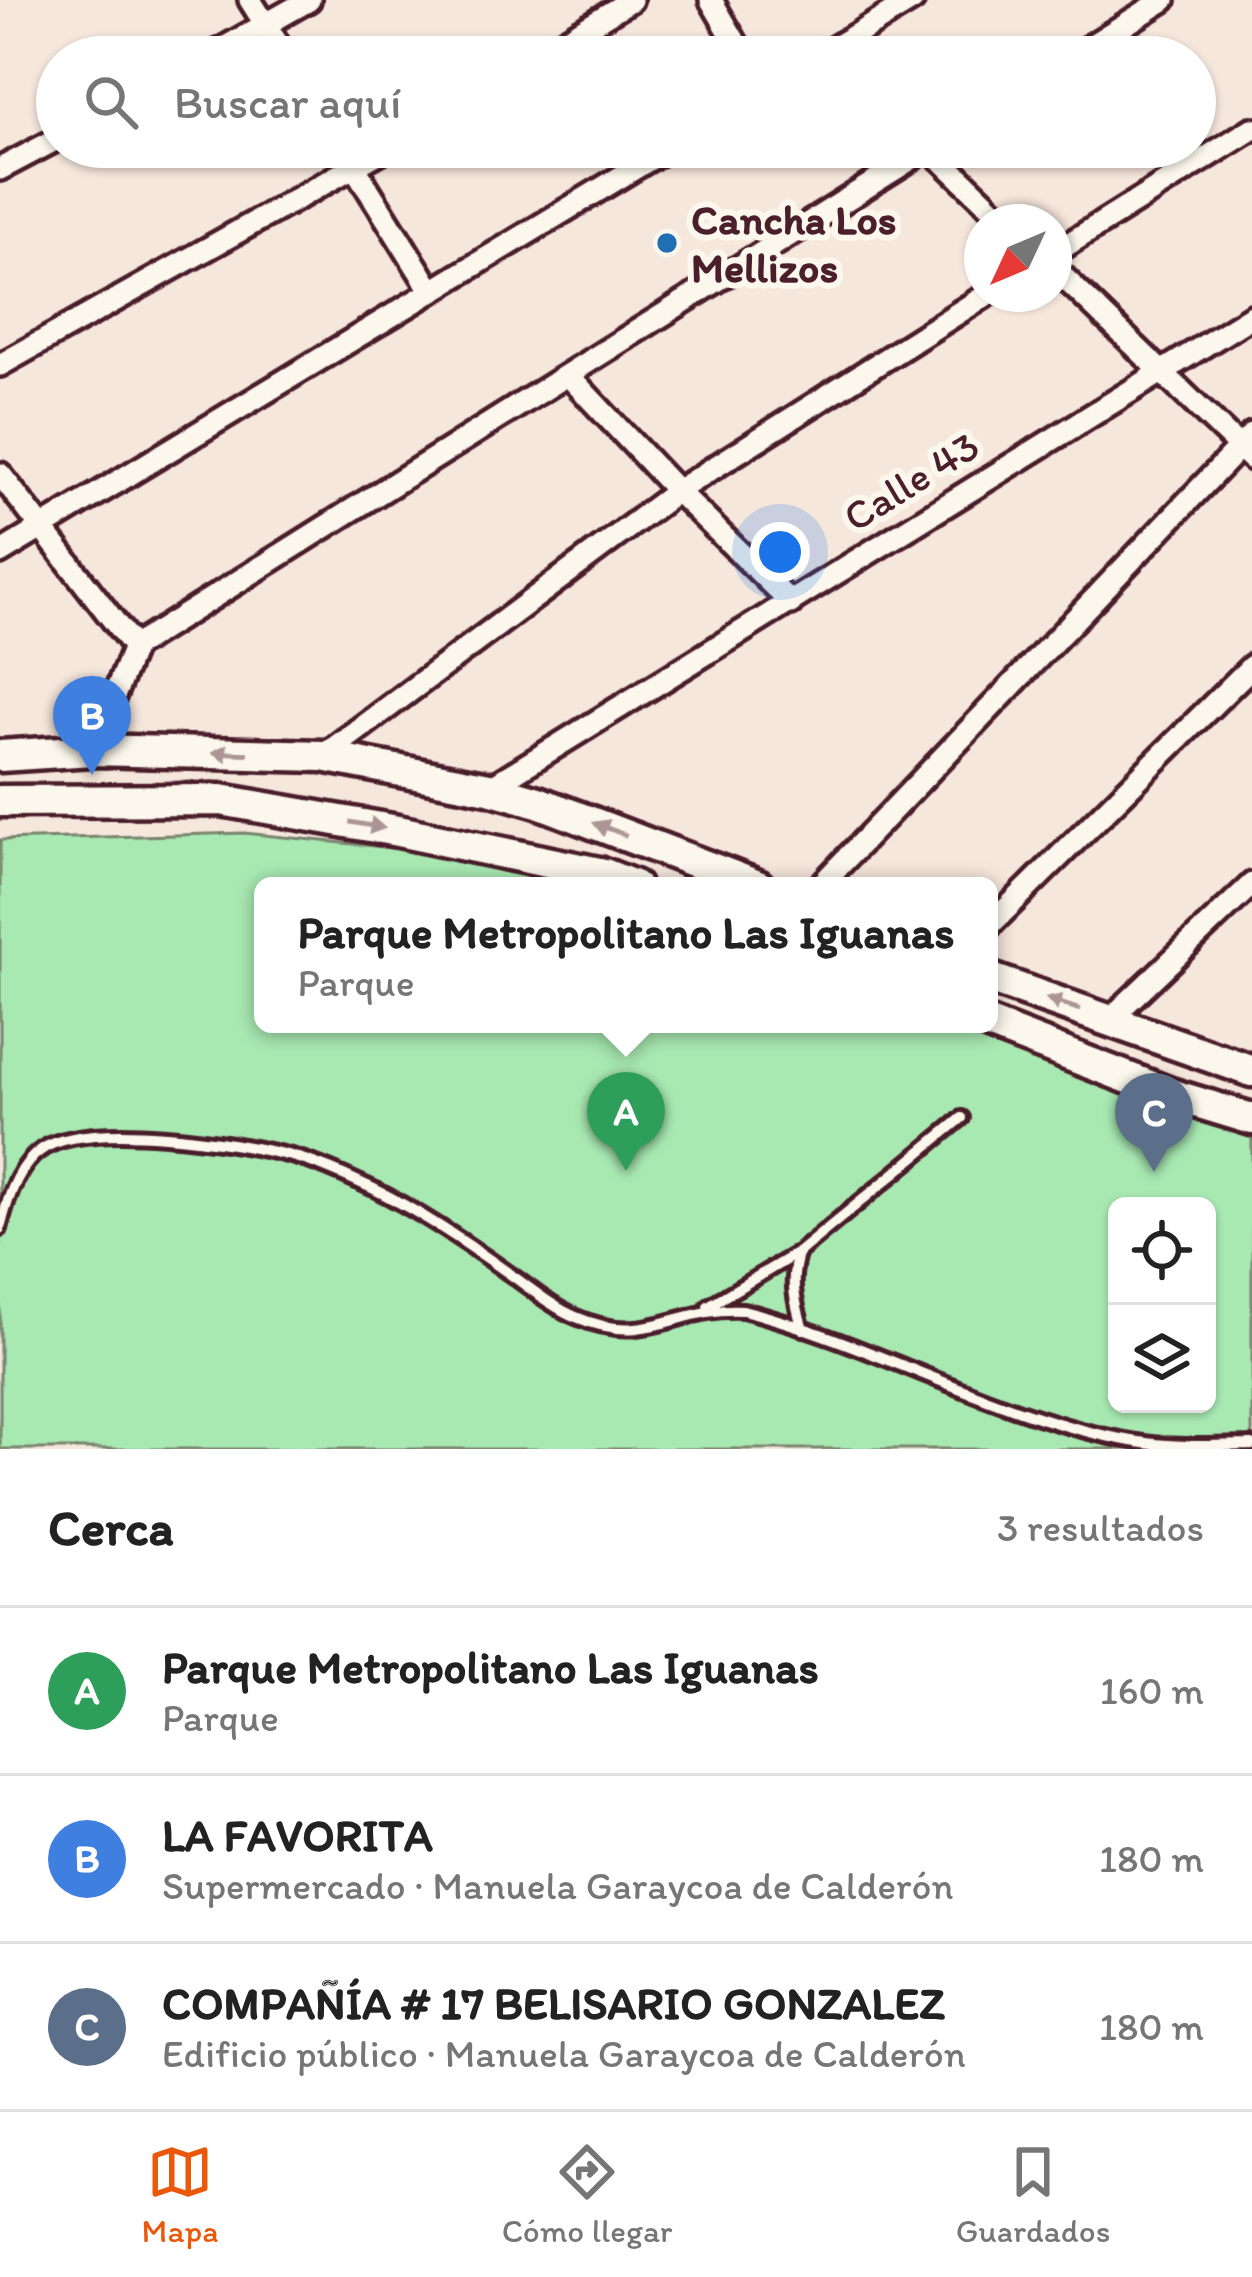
<!DOCTYPE html>
<html lang="es">
<meta charset="utf-8">
<style>
:root{--surface:#fff;--page:#f2f2f2;--text:#222;--muted:#767676;--line:#e0e0e0;--accent:#ea580c}
body{margin:0;font-family:Itim,sans-serif;background:var(--page);color:var(--text)}
.controls{position:absolute;right:36px;bottom:36px;display:grid;overflow:hidden;border-radius:18px;box-shadow:0 3px 9px #0004}
.controls button{width:108px;height:108px;display:grid;place-items:center;padding:0;border:0;border-bottom:3px solid var(--line);background:var(--surface);color:var(--text);font:60px sans-serif}
.compass{position:absolute;left:964px;top:204px;width:108px;height:108px;border-radius:50%;background:var(--surface);box-shadow:0 3px 9px #0004;rotate:226deg}
.you{position:absolute;left:780px;top:552px;width:42px;height:42px;margin:-30px;border:9px solid #fff;border-radius:50%;background:#1a73e8;box-shadow:0 0 0 18px #1a73e833}
.badge{display:grid;place-items:center;width:78px;height:78px;border-radius:50%;background:var(--accent);color:#fff;font-size:39px;font-weight:700}
.pin{position:absolute;translate:-50% -99px;filter:drop-shadow(0 3px 6px #0008)}
.pin::after{content:'';position:absolute;top:63px;width:42px;height:36px;background:inherit;clip-path:polygon(0 0,100% 0,50% 100%)}
.popup{position:absolute;left:254px;top:877px;width:744px;height:156px;box-sizing:border-box;display:grid;place-content:center;border-radius:18px;background:var(--surface);filter:drop-shadow(0 3px 9px #0005);font-size:39px;white-space:nowrap;color:var(--muted)}
.popup b{font-size:45px;color:var(--text)}
.popup::after{content:'';position:absolute;left:50%;top:100%;margin-left:-24px;border:24px solid transparent;border-top-color:var(--surface)}
.list{margin:0;padding:0;list-style:none}
h2{display:flex;justify-content:space-between;align-items:center;height:156px;margin:0;padding:0 48px;font-size:51px}
h2 small{font-size:39px;font-weight:400;color:var(--muted)}
.list li{display:grid;grid-template-columns:78px 1fr auto;gap:36px;align-items:center;box-sizing:border-box;height:168px;padding:0 48px;border-top:3px solid var(--line)}
.list b{display:block;font-size:45px;white-space:nowrap}
.list p{margin:0;font-size:39px;white-space:nowrap;color:var(--muted)}
.list em{font-size:39px;font-style:normal;color:var(--muted)}
.icon{flex:none;width:66px;height:66px;fill:none;stroke:currentColor;stroke-width:2;stroke-linecap:round;stroke-linejoin:round}
.map{position:relative;flex:none;width:1252px;height:1449px;overflow:hidden}
.search{position:absolute;background:var(--surface);box-shadow:0 3px 9px #0004;left:36px;right:36px;top:36px;height:132px;display:flex;align-items:center;gap:30px;box-sizing:border-box;padding:0 42px;border-radius:66px;color:var(--muted);font-size:45px}
.sheet{height:660px;background:var(--surface)}
nav{display:flex;justify-content:space-around;align-items:center;box-sizing:border-box;height:168px;border-top:3px solid var(--line);background:var(--surface);font-size:33px;color:var(--muted)}
nav a{display:grid;justify-items:center;gap:6px}
nav .on{color:var(--accent)}
.map>svg:first-child{display:block}
</style>
<div class="map">
<svg width="1252" height="1449" viewBox="0 0 1252 1449">
<rect width="100%" height="100%" fill="#f6e7dc"/>
<filter id="ink" filterUnits="userSpaceOnUse"><feTurbulence type="fractalNoise" baseFrequency=".00833" numOctaves="2"/><feDisplacementMap in="SourceGraphic" scale="24" xChannelSelector="R" yChannelSelector="G"/><feConvolveMatrix kernelMatrix="1 2 1 2 8 2 1 2 1" color-interpolation-filters="sRGB"/></filter>
<g filter="url(#ink)">
<!-- green -->
<path fill="#a8e9b2" stroke="#79846e" stroke-width="3" fill-rule="evenodd" d="M244 833 472 856 602 886H263V1024H940L1135 1098 1252 1136V1449H0V840ZM1117 1206H1207V1404H1117Z"/>
<g fill="none" stroke-linecap="round" stroke-linejoin="round">
<defs>
<path id="lane" d="M0 1229C6 1203 17 1166 41 1150 87 1118 237 1142 291 1156 319 1163 350 1178 376 1190 422 1213 465 1242 507 1272 529 1287 552 1307 576 1317 648 1348 676 1306 743 1310 873 1343 999 1418 1131 1441 1171 1448 1212 1446 1252 1445
M799 1252C789 1279 795 1303 803 1329
M708 1306 799 1252 962 1118"/>
<path id="street" d="M250 0 286 57
M711 0 744 57
M208 57 309 0
M537 57 631 0
M819 57 913 0
M1073 57 1164 0
M342 147 431 290
M929 148 1006 222
M0 169 57 139
M1054 253 1252 129
M1054 268 1252 459
M0 365 389 147
M568 375 677 491 791 603
M0 474 134 647
M0 553 670 147
M92 750 134 647 930 147
M323 756 677 491 988 294
M489 788 1252 316
M820 886 1252 434
M989 926 1252 666
M1109 1020 1252 884"/>
<path id="secondary" d="M0 756 92 750 323 756 489 788 538 802 758 886
M0 801 221 800 398 831 604 874 634 886
M989 978 1252 1071
M989 1024 1170 1094 1252 1119"/>
</defs>
<!-- lane casing -->
<use href="#lane" stroke="#4a1f2b" stroke-width="20"/>
<!-- street casing -->
<use href="#street" stroke="#4a1f2b" stroke-width="30"/>
<!-- secondary casing -->
<use href="#secondary" stroke="#4a1f2b" stroke-width="39"/>
<!-- lane -->
<use href="#lane" stroke="#fbf7ec" stroke-width="10"/>
<!-- street -->
<use href="#street" stroke="#fbf7ec" stroke-width="21"/>
<!-- secondary -->
<use href="#secondary" stroke="#fbf7ec" stroke-width="30"/>
</g>
<!-- one-way arrows -->
<defs><path id="oneway-solid" d="M-6-.8H1V-3.2L6.5 0L1 3.2V.8H-6Z" transform="scale(3)"/></defs>
<g fill="#ab9695">
<use href="#oneway-solid" transform="translate(230 753) rotate(-178)"/>
<use href="#oneway-solid" transform="translate(367 825) rotate(10)"/>
<use href="#oneway-solid" transform="translate(610 829) rotate(-159)"/>
<use href="#oneway-solid" transform="translate(1063 1004) rotate(-161)"/>
</g>
</g>
<!-- markers -->
<circle fill="#1f6fb2" stroke="#fbf7ec" stroke-width="4.5" cx="667" cy="243" r="12"/>
<g text-anchor="middle" dominant-baseline="central" stroke-width="12" stroke-linejoin="round" paint-order="stroke">
<!-- poi labels -->
<g font-size="42" font-weight="bold" fill="#4a1f2b" stroke="#fbf7ec" text-anchor="start">
<text x="691" y="219">Cancha Los<tspan x="691" dy="48">Mellizos</tspan></text>
</g>
<!-- street labels -->
<g font-size="42" fill="#4a1f2b" stroke="#fbf7ec">
<text transform="translate(911 481) rotate(-32)">Calle 43</text>
</g>
</g>
</svg>
<div class="controls">
<button><svg class="icon" aria-label="locate" viewBox="0 0 24 24"><circle cx="12" cy="12" r="6"/><path d="M12 2v4M12 18v4M2 12h4M18 12h4"/></svg></button>
<button><svg class="icon" aria-label="layers" viewBox="0 0 24 24"><path d="M12 4l9 5-9 5-9-5zM3 14l9 5 9-5"/></svg></button>
</div>
<svg class="compass" viewBox="-18 -18 36 36"><path d="M0-13l5 13h-10z" fill="#e53935"/><path d="M0 13l5-13h-10z" fill="#767676"/></svg>
<div class="you"></div>
<div class="pin badge" style="left:626px;top:1171px;background:#2e9e5b">A</div>
<div class="popup"><b>Parque Metropolitano Las Iguanas</b>Parque</div>
<div class="pin badge" style="left:92px;top:775px;background:#3f7fe0">B</div>
<div class="pin badge" style="left:1154px;top:1172px;background:#5c6f8a">C</div>
<div class="search"><svg class="icon" aria-label="search" viewBox="0 0 24 24"><circle cx="10" cy="10" r="6"/><path d="M15 15l6 6"/></svg>Buscar aquí</div>
</div>
<section class="sheet">
<h2>Cerca<small>3 resultados</small></h2>
<ul class="list">
<li><span class="badge" style="background:#2e9e5b">A</span><div><b>Parque Metropolitano Las Iguanas</b><p>Parque</p></div><em>160 m</em></li>
<li><span class="badge" style="background:#3f7fe0">B</span><div><b>LA FAVORITA</b><p>Supermercado · Manuela Garaycoa de Calderón</p></div><em>180 m</em></li>
<li><span class="badge" style="background:#5c6f8a">C</span><div><b>COMPAÑÍA # 17 BELISARIO GONZALEZ</b><p>Edificio público · Manuela Garaycoa de Calderón</p></div><em>180 m</em></li>
</ul>
</section>
<nav>
<a class="on"><svg class="icon" aria-label="map" viewBox="0 0 24 24"><path d="M3 6l6-2 6 2 6-2v14l-6 2-6-2-6 2zM9 4v14M15 6v14"/></svg>Mapa</a>
<a><svg class="icon" aria-label="directions" viewBox="0 0 24 24"><path d="M12 3l9 9-9 9-9-9zM9 14v-3h6M13 9l2 2-2 2"/></svg>Cómo llegar</a>
<a><svg class="icon" aria-label="saved" viewBox="0 0 24 24"><path d="M7 4h10v16l-5-4-5 4z"/></svg>Guardados</a>
</nav>
